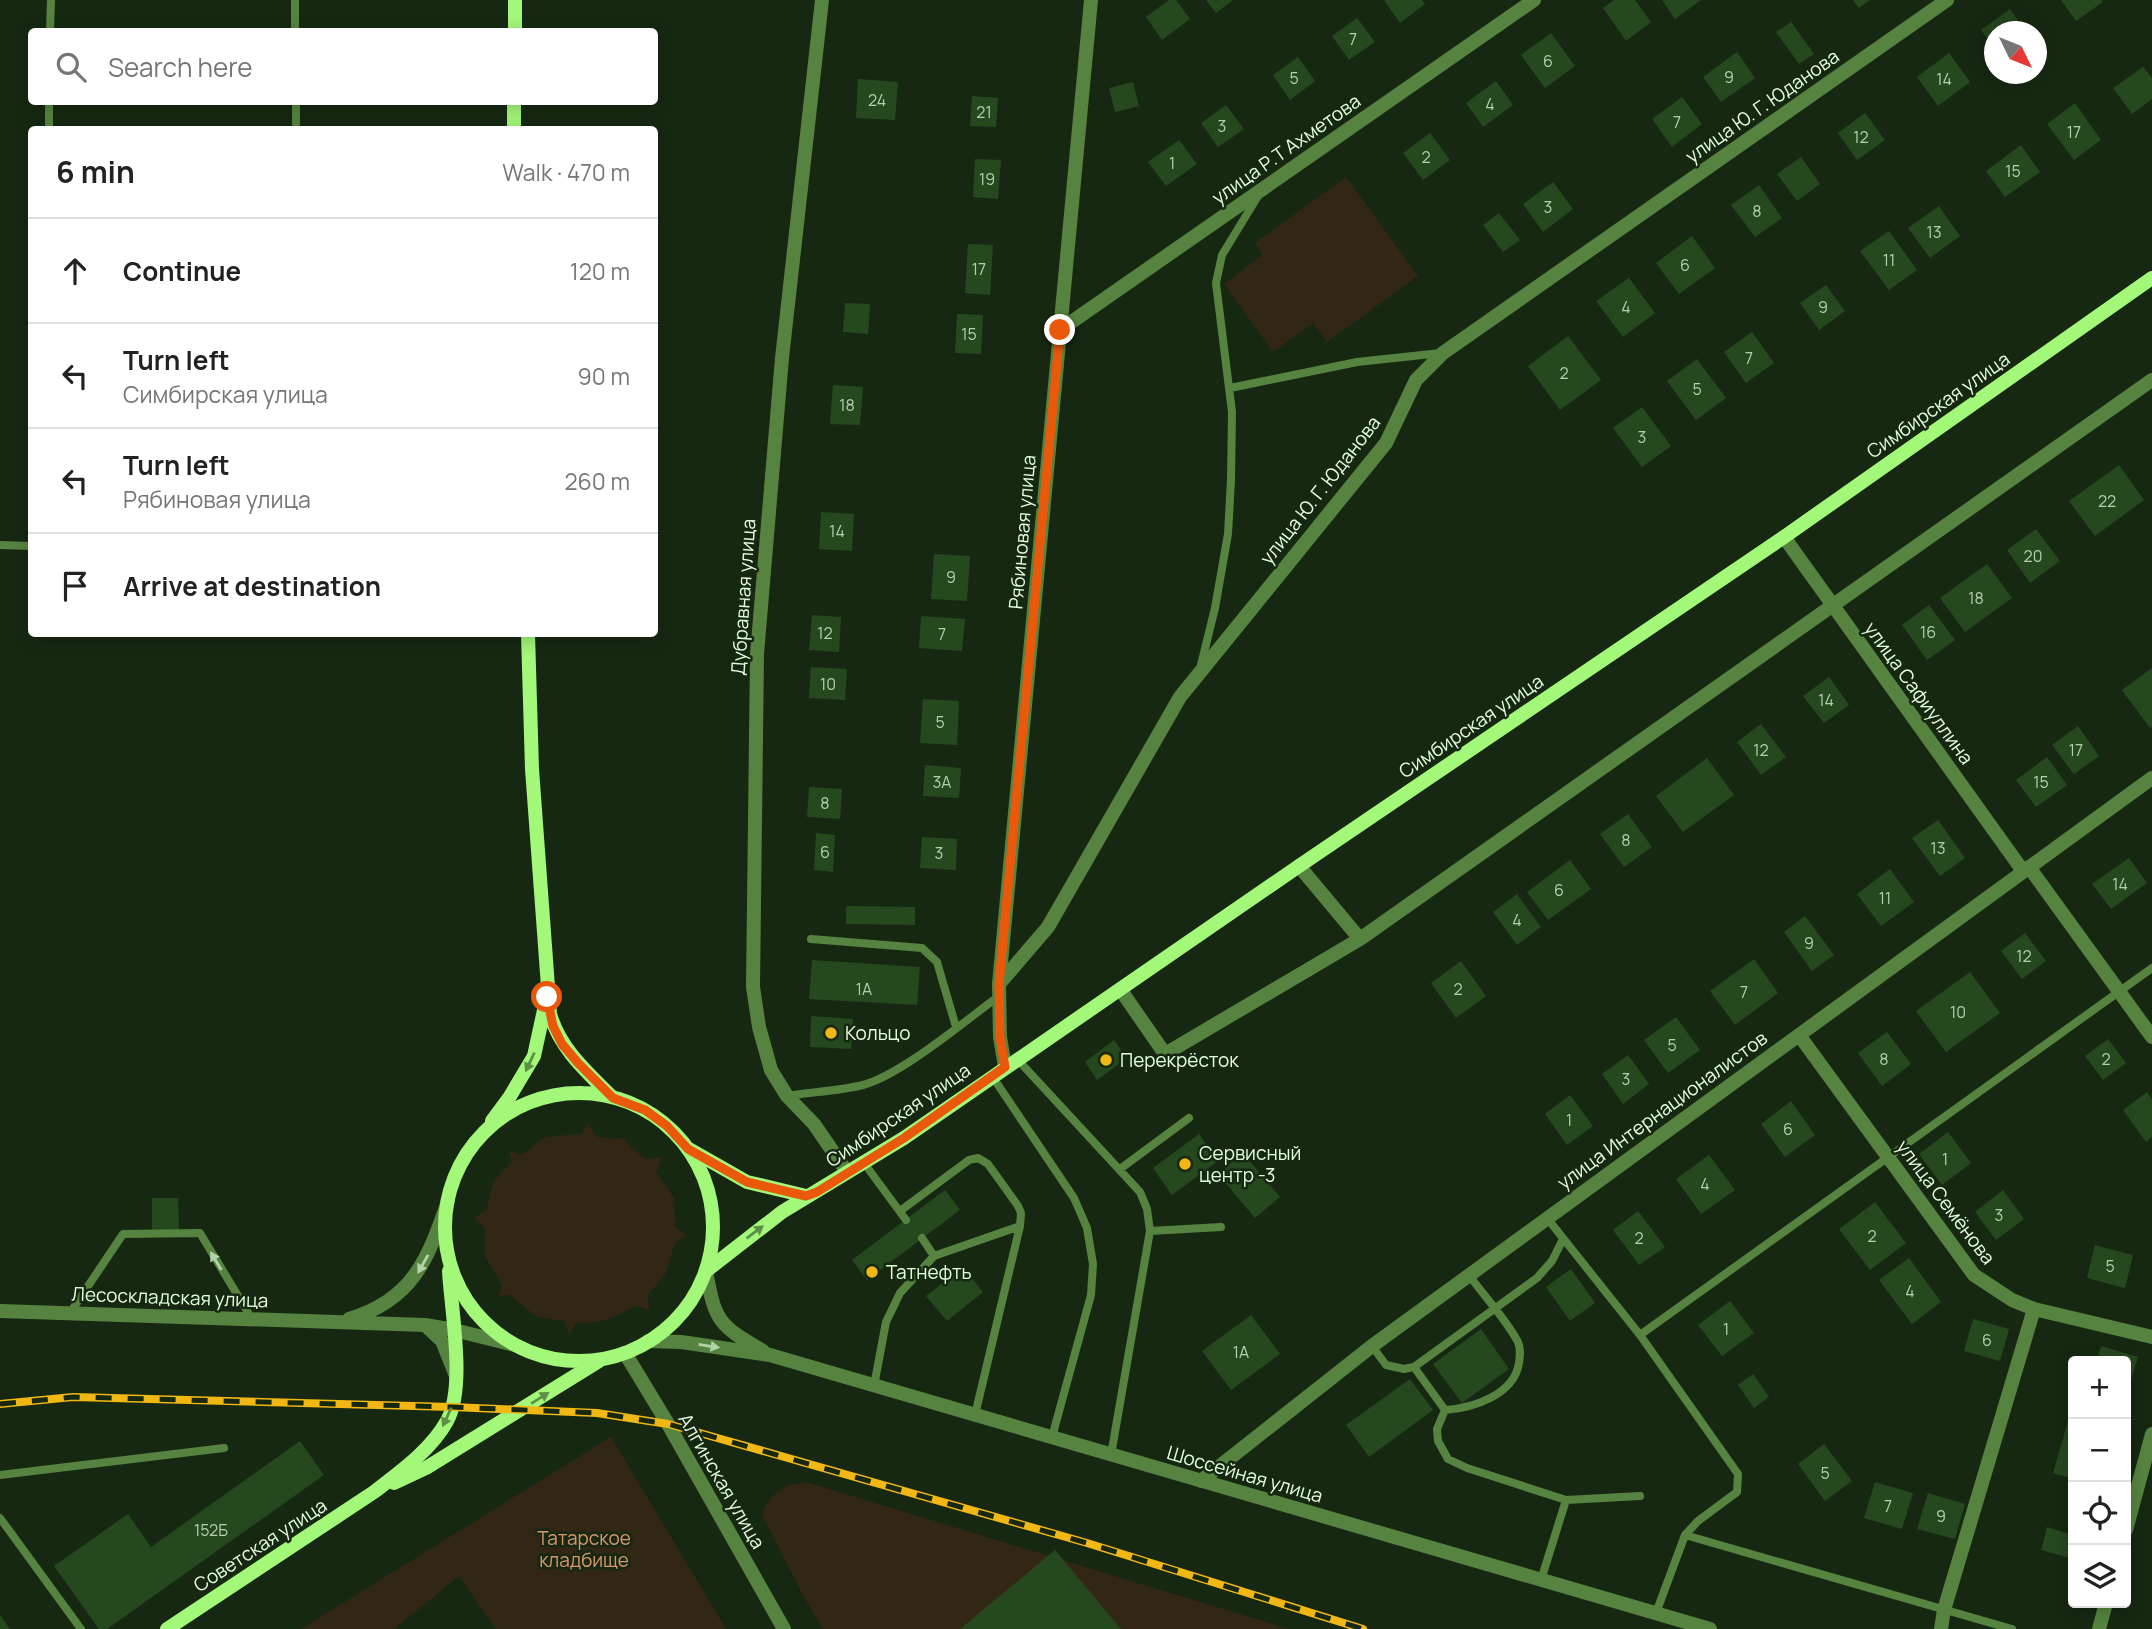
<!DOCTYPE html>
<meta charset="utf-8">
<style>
:root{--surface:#fff;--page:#f6f6f6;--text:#222;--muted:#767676;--line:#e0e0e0}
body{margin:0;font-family:Manrope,sans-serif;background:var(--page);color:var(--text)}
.controls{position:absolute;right:21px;bottom:21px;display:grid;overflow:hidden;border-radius:7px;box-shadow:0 4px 18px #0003}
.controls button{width:63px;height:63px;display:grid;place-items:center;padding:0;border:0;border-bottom:2px solid var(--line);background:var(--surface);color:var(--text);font:35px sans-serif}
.compass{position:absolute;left:1984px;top:21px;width:63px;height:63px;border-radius:50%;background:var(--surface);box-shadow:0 4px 18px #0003;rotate:133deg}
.stop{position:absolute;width:21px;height:21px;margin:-16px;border:5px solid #ea580c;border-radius:50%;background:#fff}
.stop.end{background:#ea580c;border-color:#fff;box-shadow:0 2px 7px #0008}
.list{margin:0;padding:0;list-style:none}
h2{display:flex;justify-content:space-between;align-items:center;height:91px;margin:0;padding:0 28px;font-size:30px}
h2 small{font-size:23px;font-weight:400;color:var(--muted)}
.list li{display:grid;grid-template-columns:46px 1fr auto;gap:21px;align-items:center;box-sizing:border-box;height:105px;padding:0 28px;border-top:2px solid var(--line)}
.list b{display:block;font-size:26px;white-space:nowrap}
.list p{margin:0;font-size:23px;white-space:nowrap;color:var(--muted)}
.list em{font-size:23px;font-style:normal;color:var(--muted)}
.icon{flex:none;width:38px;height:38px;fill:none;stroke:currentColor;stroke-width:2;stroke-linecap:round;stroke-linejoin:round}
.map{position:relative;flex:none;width:2152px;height:1629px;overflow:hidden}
.search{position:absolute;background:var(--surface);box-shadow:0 4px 18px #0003;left:28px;top:28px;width:630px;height:77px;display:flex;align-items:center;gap:18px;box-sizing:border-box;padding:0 24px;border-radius:7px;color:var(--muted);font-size:26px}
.panel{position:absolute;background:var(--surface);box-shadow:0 4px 18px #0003;left:28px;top:126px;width:630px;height:511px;border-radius:7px}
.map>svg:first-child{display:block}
</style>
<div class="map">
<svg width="2152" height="1629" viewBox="0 0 2152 1629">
<rect width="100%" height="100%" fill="#162812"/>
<!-- green -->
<path fill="#322715" d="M1346 177 1418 276 1327 342 1313 323 1273 352 1224 284 1263 255 1255 243Z
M587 1123 597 1137 623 1139 645 1159 661 1158 656 1172 674 1198 675 1227 687 1235 675 1243 665 1275 647 1296 650 1310 635 1306C615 1317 600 1325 577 1322L569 1334 565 1321 537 1317 510 1295 498 1296 502 1285 485 1256V1228L474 1218 487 1209 493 1182 512 1162 509 1150 521 1155 545 1137 582 1134Z
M611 1437 726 1629H496L459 1576 394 1629H301Z
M806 1482 1289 1629H823L805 1599 762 1515C770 1493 783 1485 806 1482Z"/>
<!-- building -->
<path fill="#26481f" d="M1169 0H1176L1190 19 1162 40 1146 17Z
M1206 0H1233L1216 13Z
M1384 0H1422L1425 4 1400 23Z
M1614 0H1635L1651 22 1626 41 1603 8Z
M1662 0H1701L1675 19Z
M1853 0H1870L1859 8Z
M2061 0H2101L2103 2 2076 21Z
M2010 9 2026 32H1994V48L1981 30Z
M1357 18 1375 42 1349 60 1332 36Z
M1791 22 1814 54 1799 64 1776 32Z
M1551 33 1575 66 1545 88 1521 55Z
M1737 52 1755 78 1721 102 1703 77Z
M1949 53 1970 82 1938 106 1917 77Z
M1298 57 1315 81 1290 100 1273 75Z
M2143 67 2152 78V99L2132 114 2113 88Z
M858 79 898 82 895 120 856 118Z
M1496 81 1513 105 1483 127 1466 103Z
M1133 82 1139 106 1115 112 1109 88Z
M972 96 998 98 996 127 970 126Z
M1682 97 1702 124 1672 147 1652 119Z
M2075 103 2101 140 2074 160 2047 124Z
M1226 105 1244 129 1218 147 1201 123Z
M1865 113 1885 140 1857 160 1838 133Z
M1430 133 1450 160 1423 180 1403 153Z
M1179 140 1197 164 1166 186 1148 162Z
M2021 145 2040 172 2005 197 1986 171Z
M1801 157 1820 184 1797 201 1777 174Z
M975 159 1001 160 998 199 973 197Z
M1553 182 1573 209 1543 232 1523 204Z
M1759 185 1782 218 1755 237 1731 205Z
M1939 206 1960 236 1930 258 1908 228Z
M1499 213 1520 240 1503 252 1483 225Z
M1889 231 1917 270 1889 290 1860 251Z
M1692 236 1715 268 1679 294 1656 263Z
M968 244 993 245 990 295 965 293Z
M1629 278 1655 313 1623 337 1596 301Z
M1826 285 1845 311 1819 330 1800 303Z
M845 303 870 304 868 334 843 332Z
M957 314 983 315 981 354 955 353Z
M1752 332 1774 363 1746 383 1724 352Z
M1568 336 1601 380 1560 410 1528 366Z
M1697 359 1726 398 1696 420 1667 381Z
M833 385 863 387 860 425 830 424Z
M1642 407 1671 446 1642 467 1613 428Z
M2119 465 2144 500 2095 536 2069 501Z
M821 512 854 514 852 551 819 549Z
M2036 529 2060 561 2030 583 2007 550Z
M934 554 970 556 967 601 931 599Z
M1987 564 2012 598 1965 632 1940 598Z
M1929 605 1955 640 1927 660 1902 625Z
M812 615 841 617 839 652 809 650Z
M921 616 965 619 962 651 919 648Z
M811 667 847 669 845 700 809 698Z
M2152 668V727L2150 728 2122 690Z
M1829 677 1849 705 1824 723 1803 696Z
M923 699 959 701 957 745 920 743Z
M1761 724 1786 757 1761 775 1737 742Z
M2078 726 2099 756 2074 774 2052 745Z
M2047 757 2067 785 2036 807 2016 780Z
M1707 758 1734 795 1683 832 1656 796Z
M925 765 961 768 959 798 923 796Z
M809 787 842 789 840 819 807 817Z
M1628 814 1652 847 1624 867 1600 834Z
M1938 820 1965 858 1940 876 1912 838Z
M816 833 835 835 833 872 814 870Z
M922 837 957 839 956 870 920 868Z
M2129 858 2147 883 2111 909 2092 884Z
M1570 860 1591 889 1548 920 1527 892Z
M1890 869 1914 902 1881 926 1857 894Z
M1517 894 1541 927 1517 945 1493 912Z
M846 906 915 907V925L846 924Z
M1805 916 1834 955 1812 971 1784 932Z
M2025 933 2046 961 2022 979 2001 951Z
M1754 959 1778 993 1735 1025 1710 991Z
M812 960 920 967 917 1005 809 999Z
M1461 961 1486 996 1456 1018 1431 983Z
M1970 972 2000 1013 1946 1052 1916 1011Z
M811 1016 853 1019 851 1049 810 1047Z
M1676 1017 1700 1050 1668 1073 1644 1040Z
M1887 1032 1911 1064 1882 1086 1858 1053Z
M2108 1039 2126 1063 2103 1080 2085 1056Z
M1114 1040 1127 1058 1097 1080 1085 1062Z
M1628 1055 1649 1084 1623 1104 1602 1074Z
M2147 1092 2152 1099V1137L2146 1142 2123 1110Z
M1570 1095 1593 1126 1567 1145 1545 1114Z
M1791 1101 1815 1135 1785 1157 1761 1124Z
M1948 1132 1971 1163 1942 1185 1919 1154Z
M1199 1134 1218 1161 1172 1195 1153 1168Z
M1243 1153 1280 1197 1255 1218 1218 1174Z
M1709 1155 1735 1190 1701 1214 1676 1179Z
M945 1190 960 1210 867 1280 852 1260Z
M2003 1190 2024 1219 1996 1240 1975 1212Z
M152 1198H178L179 1231H152Z
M1875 1202 1906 1243 1870 1270 1839 1229Z
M1638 1211 1665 1247 1639 1265 1613 1230Z
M2095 1245 2133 1255 2125 1288 2087 1278Z
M1909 1258 1941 1302 1912 1324 1879 1280Z
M963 1267 983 1292 947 1321 926 1296Z
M1571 1269 1595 1303 1570 1321 1546 1287Z
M1730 1301 1754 1333 1722 1356 1698 1325Z
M1251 1315 1280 1354 1231 1390 1202 1351Z
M1973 1319 2009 1329 2000 1361 1964 1351Z
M1481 1329 1509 1369 1462 1403 1433 1364Z
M2101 1346 2138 1357 2129 1387 2126 1386V1361H2097Z
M1753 1374 1769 1397 1754 1408 1738 1385Z
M1410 1379 1433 1410 1369 1457 1346 1425Z
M2068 1421 2073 1423V1479L2053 1473Z
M300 1441 324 1475 107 1629H99L54 1566 128 1514 151 1547Z
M1824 1444 1852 1481 1825 1501 1798 1464Z
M1875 1482 1913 1493 1902 1529 1864 1518Z
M1928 1493 1965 1504 1955 1539 1917 1529Z
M2047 1527 2073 1535V1559L2041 1550Z
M1055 1550 1121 1629H960Z
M0 1615 10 1629H0Z"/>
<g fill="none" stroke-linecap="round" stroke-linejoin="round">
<!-- lane -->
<path stroke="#568440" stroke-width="8" d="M295 0V32
M50 32 51 0
M296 102V130
M49 130V102
M1230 388 1357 362 1441 353
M0 545 32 546
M1201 665 1215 608 1228 534 1231 480 1232 412 1216 283 1222 255 1258 196
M811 939 922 948 937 962 956 1027
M1017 1059 1140 1192 1147 1209 1150 1231 1111 1455
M992 1076 1074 1198 1087 1228 1093 1264 1091 1295 1052 1437
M787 1096C812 1092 838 1091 863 1085 901 1075 965 1021 999 996
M864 1163 906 1220
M1120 1169 1189 1118
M900 1211 969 1160 978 1158 988 1164 1018 1206 1021 1213 1020 1226 975 1415
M1547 1218 1640 1335 1738 1474 1737 1492 1698 1521 1685 1535 2012 1629
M1150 1231 1221 1227
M922 1238 934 1256
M1469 1275C1484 1296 1506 1319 1518 1342 1521 1349 1520 1356 1519 1363 1514 1395 1473 1408 1445 1410L1414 1367 1537 1278 1552 1261 1563 1239
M70 1313 123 1234 200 1233 252 1319
M1640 1335 2152 968
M1372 1346 1386 1365 1404 1369 1414 1367
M874 1386 886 1322 900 1293 934 1256 1020 1226
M1445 1410 1437 1429 1438 1441 1448 1459 1467 1468 1566 1500
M0 1475 224 1448
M0 1518 81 1629
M1541 1580 1566 1500 1640 1496
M1656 1613 1685 1535"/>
<!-- street -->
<path stroke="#568440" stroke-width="14" d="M822 0 782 358 757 654 753 987 759 1027 771 1070 787 1096 814 1124 847 1172
M1060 330 1534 0
M1784 537 2023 871
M1299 866 1360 939
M2029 867 2152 1037
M999 984 1048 927 1180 697 1386 443 1416 380 1443 353 1947 0
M1120 989 1165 1054 1360 939 2152 380
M1799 1035 1974 1275 2012 1300 2034 1309 2152 1337
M1005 1067 1000 1037 999 984 1091 0
M706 1271C715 1321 718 1325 763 1351
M0 1311 425 1325 454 1330 515 1345
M349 1319C413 1300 428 1259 448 1201
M426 1326 442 1341 456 1376
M648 1341 681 1342 770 1355 1710 1629
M625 1353 668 1424 784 1629
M1201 1481 1372 1346 2152 778
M2126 1530 2152 1434
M1941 1629 1944 1610 2034 1309
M2099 1629 2106 1603"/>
<!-- secondary -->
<path stroke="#a3f779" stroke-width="14" d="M515 32V0
M514 130V102
M528 634 532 769 550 1014C560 1049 587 1072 612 1097
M445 1227a134 134 0 1 1 268 0a134 134 0 1 1-268 0Z
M492 1121 509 1098 534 1056 546 1001
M689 1149 747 1182 806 1196
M706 1271 782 1212 904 1138 1299 866 1784 537 2152 278
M394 1483 426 1468 599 1361
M167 1629 374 1492C400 1472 431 1450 447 1421 466 1387 451 1310 449 1271"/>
<defs>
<path id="rail" d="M0 1404 73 1397 452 1407 597 1413 668 1424 1087 1543 1363 1629"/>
</defs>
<!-- rail casing -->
<use href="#rail" stroke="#f1b714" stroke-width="8"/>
<!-- rail -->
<use href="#rail" stroke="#162812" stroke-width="5" stroke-dasharray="16" stroke-linecap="butt"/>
</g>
<!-- one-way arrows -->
<defs><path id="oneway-solid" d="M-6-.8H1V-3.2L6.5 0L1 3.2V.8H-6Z" transform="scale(1.75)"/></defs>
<g fill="#5c9046">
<use href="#oneway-solid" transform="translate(530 1062) rotate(115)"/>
<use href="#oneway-solid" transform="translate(755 1232) rotate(-37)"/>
<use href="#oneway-solid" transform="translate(540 1398) rotate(-32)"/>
<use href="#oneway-solid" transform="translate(447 1417) rotate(115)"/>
</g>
<g fill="#b2d3a5">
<use href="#oneway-solid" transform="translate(216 1261) rotate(-121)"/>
<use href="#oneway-solid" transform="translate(423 1264) rotate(119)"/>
<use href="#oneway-solid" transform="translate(709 1346) rotate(9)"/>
</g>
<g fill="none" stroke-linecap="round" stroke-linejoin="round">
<!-- route -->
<path stroke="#ea580c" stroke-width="9" d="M547 997 553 1026 562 1044 578 1063 613 1098 645 1110 667 1126 688 1149 747 1182 806 1196 817 1192 904 1138 1005 1067 1000 1037 999 984 1060 330"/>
</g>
<!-- markers -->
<g fill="#f1b714" stroke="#162812" stroke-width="2.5">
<circle cx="831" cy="1033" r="7"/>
<circle cx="1106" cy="1060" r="7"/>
<circle cx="1185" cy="1164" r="7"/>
<circle cx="872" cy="1272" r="7"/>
</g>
<g text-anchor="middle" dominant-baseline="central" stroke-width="5" stroke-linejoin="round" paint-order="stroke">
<!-- number labels -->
<g font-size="16" fill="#b4d0ad">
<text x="1353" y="39">7</text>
<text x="1548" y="61">6</text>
<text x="1729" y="77">9</text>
<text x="1294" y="78">5</text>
<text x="1944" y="79">14</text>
<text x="877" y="100">24</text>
<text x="1490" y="104">4</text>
<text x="984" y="112">21</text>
<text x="1677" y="122">7</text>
<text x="1222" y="126">3</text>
<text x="2074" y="132">17</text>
<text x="1861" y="137">12</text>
<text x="1426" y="157">2</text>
<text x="1172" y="163">1</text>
<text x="2013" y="171">15</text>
<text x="987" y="179">19</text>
<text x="1548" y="207">3</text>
<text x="1757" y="211">8</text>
<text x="1934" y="232">13</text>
<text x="1889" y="260">11</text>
<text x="1685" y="265">6</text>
<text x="979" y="269">17</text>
<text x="1626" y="307">4</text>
<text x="1823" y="307">9</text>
<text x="969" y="334">15</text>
<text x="1749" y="358">7</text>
<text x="1564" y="373">2</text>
<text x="1697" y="389">5</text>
<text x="847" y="405">18</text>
<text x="1642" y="437">3</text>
<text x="2107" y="501">22</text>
<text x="837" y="531">14</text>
<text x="2033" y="556">20</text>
<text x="951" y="577">9</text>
<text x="1976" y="598">18</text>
<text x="1928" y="632">16</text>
<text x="825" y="633">12</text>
<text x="942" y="634">7</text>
<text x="828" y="684">10</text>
<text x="1826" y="700">14</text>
<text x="940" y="722">5</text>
<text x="1761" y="750">12</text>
<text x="2076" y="750">17</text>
<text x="942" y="782">3А</text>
<text x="2041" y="782">15</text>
<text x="825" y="803">8</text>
<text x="1626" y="840">8</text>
<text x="1938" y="848">13</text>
<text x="825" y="852">6</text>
<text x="939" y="853">3</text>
<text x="2120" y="884">14</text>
<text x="1559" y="890">6</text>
<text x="1885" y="898">11</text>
<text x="1517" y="920">4</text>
<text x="1809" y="943">9</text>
<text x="2024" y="956">12</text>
<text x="864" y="989">1А</text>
<text x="1458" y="989">2</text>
<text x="1744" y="992">7</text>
<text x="1958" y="1012">10</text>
<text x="1672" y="1045">5</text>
<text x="1884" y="1059">8</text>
<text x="2106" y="1059">2</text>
<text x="1626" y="1079">3</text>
<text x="1569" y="1120">1</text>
<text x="1788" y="1129">6</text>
<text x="1945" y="1159">1</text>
<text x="1705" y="1184">4</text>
<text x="1999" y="1215">3</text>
<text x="1872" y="1236">2</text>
<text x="1639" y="1238">2</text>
<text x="2110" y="1266">5</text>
<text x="1910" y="1291">4</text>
<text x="1726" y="1329">1</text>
<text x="1987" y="1340">6</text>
<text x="1241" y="1352">1А</text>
<text x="1825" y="1473">5</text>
<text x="1888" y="1506">7</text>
<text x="1941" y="1516">9</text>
<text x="211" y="1530">152Б</text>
</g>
<!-- street labels -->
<g font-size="19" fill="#e4fddc" stroke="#162812">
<text transform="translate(1762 106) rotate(-35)">улица Ю. Г. Юданова</text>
<text transform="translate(1286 149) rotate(-35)">улица Р.Т Ахметова</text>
<text transform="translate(1938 405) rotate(-35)">Симбирская улица</text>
<text transform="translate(1320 490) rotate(-52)">улица Ю. Г. Юданова</text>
<text transform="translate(1022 532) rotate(-85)">Рябиновая улица</text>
<text transform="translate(743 597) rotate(-86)">Дубравная улица</text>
<text transform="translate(1919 693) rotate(54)">улица Сафиуллина</text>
<text transform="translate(1471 726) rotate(-34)">Симбирская улица</text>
<text transform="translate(1662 1110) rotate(-36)">улица Интернационалистов</text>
<text transform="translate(898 1115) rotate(-34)">Симбирская улица</text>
<text transform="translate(1946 1202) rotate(53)">улица Семёнова</text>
<text transform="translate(170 1297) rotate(2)">Лесоскладская улица</text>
<text transform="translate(1245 1474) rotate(16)">Шоссейная улица</text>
<text transform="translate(722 1481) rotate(60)">Алгинская улица</text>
<text transform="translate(260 1545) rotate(-33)">Советская улица</text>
</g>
<!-- poi labels -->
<g font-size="19" fill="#e4fddc" stroke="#162812" text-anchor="start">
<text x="845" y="1033">Кольцо</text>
<text x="1120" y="1060">Перекрёсток</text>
<text x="1199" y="1153">Сервисный<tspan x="1199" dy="22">центр -3</tspan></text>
<text x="886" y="1272">Татнефть</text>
</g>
<!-- park labels -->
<g font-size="19" fill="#da966b" stroke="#162812">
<text x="584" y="1538">Татарское<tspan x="584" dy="22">кладбище</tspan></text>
</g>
</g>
</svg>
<div class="controls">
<button>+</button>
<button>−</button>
<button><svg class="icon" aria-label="locate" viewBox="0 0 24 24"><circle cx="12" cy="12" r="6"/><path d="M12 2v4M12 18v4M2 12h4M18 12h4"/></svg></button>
<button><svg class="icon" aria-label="layers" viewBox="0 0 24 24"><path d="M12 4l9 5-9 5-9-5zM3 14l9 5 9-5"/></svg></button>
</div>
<svg class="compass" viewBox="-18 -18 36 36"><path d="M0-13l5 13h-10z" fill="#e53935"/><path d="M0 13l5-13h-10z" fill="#767676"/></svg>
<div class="stop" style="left:547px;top:997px"></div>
<div class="stop end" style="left:1060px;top:330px"></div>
<div class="search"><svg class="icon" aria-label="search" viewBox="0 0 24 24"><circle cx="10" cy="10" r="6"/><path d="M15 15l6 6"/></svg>Search here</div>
<section class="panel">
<h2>6 min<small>Walk · 470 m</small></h2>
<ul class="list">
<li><svg class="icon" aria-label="ahead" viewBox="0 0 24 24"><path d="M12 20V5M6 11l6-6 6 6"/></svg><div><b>Continue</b></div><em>120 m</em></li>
<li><svg class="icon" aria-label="left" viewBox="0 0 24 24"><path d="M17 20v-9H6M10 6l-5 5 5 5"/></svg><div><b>Turn left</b><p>Симбирская улица</p></div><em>90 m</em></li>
<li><svg class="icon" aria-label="left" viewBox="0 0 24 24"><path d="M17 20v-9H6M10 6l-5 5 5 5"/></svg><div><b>Turn left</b><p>Рябиновая улица</p></div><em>260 m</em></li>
<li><svg class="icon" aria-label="arrive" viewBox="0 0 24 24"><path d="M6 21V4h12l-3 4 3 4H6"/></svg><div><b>Arrive at destination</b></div></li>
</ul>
</section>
</div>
